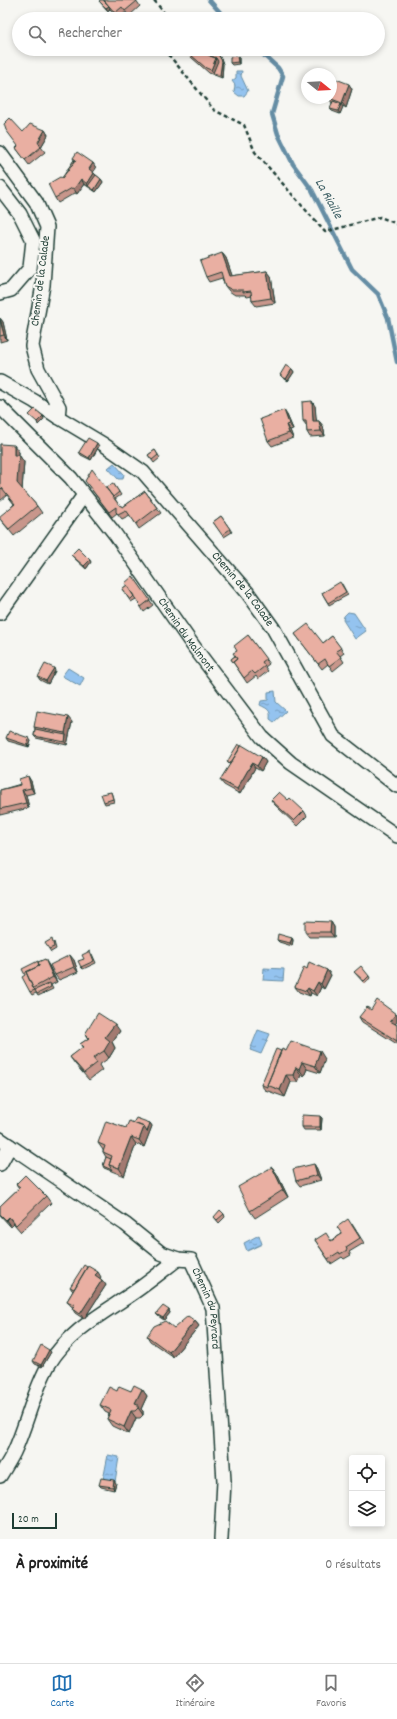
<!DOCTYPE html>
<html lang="fr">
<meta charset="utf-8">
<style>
:root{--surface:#fff;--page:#f6f6f6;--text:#222;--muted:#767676;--line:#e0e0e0;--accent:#1f6fb2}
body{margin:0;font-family:Dekko,sans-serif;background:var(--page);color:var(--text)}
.controls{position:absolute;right:12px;bottom:12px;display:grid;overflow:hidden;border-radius:4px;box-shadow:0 2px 6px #0003}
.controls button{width:36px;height:36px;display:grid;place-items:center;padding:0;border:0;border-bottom:1px solid var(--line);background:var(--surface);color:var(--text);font:20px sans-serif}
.compass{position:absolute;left:301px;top:68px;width:36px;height:36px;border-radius:50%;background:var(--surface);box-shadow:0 2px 6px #0003;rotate:108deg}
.scale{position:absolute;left:12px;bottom:10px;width:45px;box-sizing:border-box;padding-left:4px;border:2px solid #1f3d34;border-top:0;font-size:11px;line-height:14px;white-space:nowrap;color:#1f3d34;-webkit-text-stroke:3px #f6f6f2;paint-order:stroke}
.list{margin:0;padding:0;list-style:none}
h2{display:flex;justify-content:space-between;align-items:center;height:52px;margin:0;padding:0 16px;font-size:17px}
h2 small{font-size:13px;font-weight:400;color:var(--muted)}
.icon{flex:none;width:22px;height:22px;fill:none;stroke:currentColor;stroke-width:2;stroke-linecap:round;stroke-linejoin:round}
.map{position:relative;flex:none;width:397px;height:1539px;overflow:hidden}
.search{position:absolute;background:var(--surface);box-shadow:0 2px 6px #0003;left:12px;right:12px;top:12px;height:44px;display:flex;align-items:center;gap:10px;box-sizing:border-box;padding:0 14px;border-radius:22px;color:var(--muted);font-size:15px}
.sheet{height:124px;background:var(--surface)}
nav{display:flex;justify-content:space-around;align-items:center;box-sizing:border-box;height:56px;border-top:1px solid var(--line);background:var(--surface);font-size:11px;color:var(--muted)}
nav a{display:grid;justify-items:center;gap:2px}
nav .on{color:var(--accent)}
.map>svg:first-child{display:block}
</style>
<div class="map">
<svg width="397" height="1539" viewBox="0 0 397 1539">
<defs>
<pattern id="water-ripples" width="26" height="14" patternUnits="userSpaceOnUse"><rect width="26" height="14" fill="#94c3ef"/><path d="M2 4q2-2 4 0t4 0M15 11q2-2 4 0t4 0" fill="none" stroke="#78a0c2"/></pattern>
</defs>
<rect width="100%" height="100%" fill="#f6f6f2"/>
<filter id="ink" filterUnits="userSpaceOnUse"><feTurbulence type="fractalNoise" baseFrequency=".025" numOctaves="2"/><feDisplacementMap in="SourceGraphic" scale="8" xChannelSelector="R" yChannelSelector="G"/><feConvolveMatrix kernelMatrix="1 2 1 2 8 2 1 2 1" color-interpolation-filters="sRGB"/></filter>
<g filter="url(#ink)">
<!-- water -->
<path fill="url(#water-ripples)" stroke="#658da4" d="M236 71H242L241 76 248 91 244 96H239L234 92 235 85 232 81 236 78Z
M114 463 124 474 123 479H118L108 468Z
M348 612 354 613 366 631 355 639 343 620 344 616Z
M68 668 84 678 80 686 62 676Z
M275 691 276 702 286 711 274 722 270 719C271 710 268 709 260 705L261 701 268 700V692Z
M264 968 284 969 283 981 263 980Z
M258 1030 270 1034 261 1054 250 1050Z
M259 1235 262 1244 247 1251 244 1243Z
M108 1455 119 1457 115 1482 103 1480Z"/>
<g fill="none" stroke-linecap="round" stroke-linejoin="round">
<!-- stream -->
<path stroke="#658da4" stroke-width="4.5" d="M209 0 226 19
M257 49 278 68 283 76 272 114 278 134 293 164 312 190 352 269 378 294 388 318 397 362"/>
<defs>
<g id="minor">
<path d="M0 153 36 202 47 227 43 285 32 346 38 369 59 407 58 417 34 401 0 382"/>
<path d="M0 188 20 214 33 240 30 268 11 290 0 293"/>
<path id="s1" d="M0 407 71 478 115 534 194 647 262 737 291 763 397 836"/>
<path id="s2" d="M58 417 103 444 143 472 247 592 273 628 333 736 397 786"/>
<path d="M0 613 84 495"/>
<path id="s3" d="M0 1139 125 1224 161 1253 178 1259 191 1260 213 1308 224 1481 221 1539"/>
<path d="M0 1164 10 1146"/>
<path d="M0 1476C5 1468 10 1460 14 1452 27 1424 33 1392 49 1364 68 1333 97 1317 127 1297 144 1286 161 1272 178 1259"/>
</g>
</defs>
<!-- minor casing -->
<use href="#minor" stroke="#1f3d34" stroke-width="16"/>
<!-- path -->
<path stroke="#1f3d34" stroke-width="2.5" stroke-dasharray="4 3" stroke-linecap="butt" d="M154 0 169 19
M164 49 214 110 244 125 255 152 325 232 380 217 397 224"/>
<!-- minor -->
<use href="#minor" stroke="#f6f6f2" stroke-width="13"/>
</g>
<!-- wall -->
<path fill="#c8968b" stroke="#1f3d34" d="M136 0 140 6 129 16 126 12 118 18 110 9 108 11 99 1Z
M182 49H216L223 64 222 78 209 73Z
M237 56 239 58V64L232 65 230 63Z
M352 89 346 108 343 106 340 114 332 111 330 109 332 103 329 98Z
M45 130 48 135 41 147 45 152 29 165 16 148 18 147 23 132Z
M73 158 93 163 96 168 93 172 96 175 101 179 103 182 96 192 84 184 77 194 75 193 58 203 55 198 62 178 74 160Z
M222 253 226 258 232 276 267 271 271 276 275 303 256 306 252 301V296L247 297 245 295H235L229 291 225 286 222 278 209 282 206 277Z
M0 318 3 322 7 340 0 342Z
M292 369 294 372 288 381 282 377 280 375Z
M315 406 316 421H319L323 426 325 436 310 437 307 432V426L303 421Z
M287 415 293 429 290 430 293 438 272 446 268 441Z
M0 444 19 452V455L24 462 22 489 37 506 42 513 14 536 0 519 14 504 7 495 0 501Z
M99 446 91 460 81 455 79 452Z
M155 450 160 458 154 463 148 455Z
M113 483 121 495 115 499 119 505 123 507 145 491 161 513 139 529 130 515 122 519 117 513 112 517 89 486 106 488Z
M221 516 232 532 224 537 213 522Z
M71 555 91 562 86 569 73 557Z
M133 576 153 605 144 612 136 599 131 602 122 589 127 585Z
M342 584 348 595 329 605 322 593Z
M295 634 323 643 332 636 344 653 340 656 344 662 333 671 328 664 322 669Z
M248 635 269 664 265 667 268 671 258 679 256 676 247 683 231 659 235 656 237 651Z
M55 671 48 684 40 680 38 677Z
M72 722 67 745 36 738 34 736 35 729 34 727Z
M6 738 31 741 29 747 8 741Z
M262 757 266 762 261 771 255 768 240 794 224 785 220 780 230 765 227 762Z
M31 781 34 793 26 795 29 808 0 815V790Z
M111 792 112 795 114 802 105 804 104 802Z
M271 800H288L304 811 307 816 297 826 275 805Z
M331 922 334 927V937H309L305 932Z
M292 938 293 940 292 946 279 942 277 940Z
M54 942 56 949 51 952 49 949Z
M92 954 96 963 83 969 81 967 84 959Z
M74 960 78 972 59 980 55 975Z
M39 962 48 964 57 982 51 985 53 989 38 996 36 993 32 995 30 992 25 975Z
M307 969 327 970 331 975 324 989 321 987 317 996 311 993 310 996 299 992 295 987Z
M354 972 369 976 370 978 365 984Z
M371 1010 397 1015V1022L395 1024 397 1025V1044L362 1022 359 1017Z
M120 1031 112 1042 115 1048 109 1058 99 1065 102 1070 89 1080 75 1064 70 1057 83 1048 80 1044 88 1039 85 1034Z
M281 1051 325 1059 320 1073 307 1069 304 1076 301 1075 298 1082H291L285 1097 265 1090 261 1085Z
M322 1118 321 1130H304L302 1127Z
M133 1123H150L152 1126 144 1147 136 1144 124 1176 104 1168 103 1166 106 1157 103 1152V1150L98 1143 126 1128Z
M314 1164 317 1169 321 1180 300 1186 296 1181Z
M272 1167 277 1174 288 1197 255 1218 250 1211Z
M16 1184 46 1196 51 1203 21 1232 14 1224 11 1227 0 1215V1206L19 1188Z
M224 1214 225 1217 219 1223 214 1217Z
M352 1224 364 1243 349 1252 351 1255 344 1259 342 1257 331 1264 315 1240H332L342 1234Z
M101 1277 100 1278 106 1285 84 1319 75 1313 72 1308 73 1307 71 1306 67 1301 73 1291 72 1290 70 1287Z
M169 1310 170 1313 164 1320 158 1316 156 1314Z
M195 1321 199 1326 173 1357 150 1341 147 1336 174 1328Z
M51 1352 42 1367 35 1364 33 1361Z
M142 1389 147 1396 141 1409 143 1411V1415L140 1418H136L129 1434 112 1426 107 1419 109 1414 105 1412 100 1405 117 1391H131Z
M116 1483 114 1490 101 1487 99 1485Z"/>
<!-- shaded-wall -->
<path fill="#a37a71" stroke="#1f3d34" d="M109 6 110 8 108 11 106 8Z
M210 49H216L223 64 222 78 220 75 222 61 216 50 212 58 208 55Z
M237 56 239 58V64L238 62Z
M216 58 220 63 213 73 211 70Z
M349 84 352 89 346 108 342 103Z
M341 104 343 107 340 114 338 111Z
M45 130 48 135 41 147 38 142Z
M93 163 96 168 92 174 89 169Z
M94 173 98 178 88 186 87 184Z
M81 179 84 184 77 194 74 189Z
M101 179 103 182 96 192 94 190Z
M222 253 226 258 234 281 230 276Z
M267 271 271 276 275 303 271 298Z
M0 318 3 322 7 340 4 335Z
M292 369 294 372 288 381 286 379Z
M312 401 315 406 317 426 313 421Z
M284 410 287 415 293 429 289 424Z
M43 416 44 419 38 425 37 422Z
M319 421 323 426 325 436 321 431Z
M286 425 290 430 293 438 289 433Z
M97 443 99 446 91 460 89 458Z
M14 445 19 452V460V455L24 462 22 491 17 483 14 455Z
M90 560 91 562 86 569 84 566Z
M54 668 55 671 48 684 46 681Z
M68 717 72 722 67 745 65 742 66 735 65 733Z
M29 738 31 741 29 747 27 745Z
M262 757 266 762 261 771 257 766Z
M252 763 255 768 240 794 237 789Z
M28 776 31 781 34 793 31 788Z
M22 790 26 795 29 808 26 803Z
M331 922 334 927V937L330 932Z
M292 938 293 940 292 946 290 943Z
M70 955 74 960 78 972 74 967Z
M45 959 48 964 57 982 53 977Z
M327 970 331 975 324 989 321 984Z
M318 982 321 987 317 996 313 991Z
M308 988 311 993 310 996 306 991Z
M396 1014 397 1015V1022L394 1026 390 1021Z
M115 1024 120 1031 112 1042 115 1048 109 1058 104 1051 105 1037Z
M320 1051 325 1059 320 1073 315 1066Z
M302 1062 307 1069 304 1076 299 1069Z
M296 1067 301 1075 298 1082 293 1075Z
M286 1075 291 1082 285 1097 280 1090Z
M320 1116 322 1118 321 1130 320 1127Z
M150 1123 152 1126 144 1147 139 1140 144 1127Z
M131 1137 136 1144 124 1176 119 1168Z
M314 1164 317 1169 321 1180 317 1175Z
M272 1167 277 1174 288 1197 283 1190Z
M9 1217 14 1224 11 1227 6 1220Z
M98 1272 101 1277 99 1280 95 1275Z
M102 1280 106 1285 84 1319 80 1314Z
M169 1310 170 1313 164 1320 163 1318Z
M195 1321 199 1326 173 1357 169 1352Z
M49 1350 51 1352 42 1367 41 1365Z
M142 1389 147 1396 141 1409 143 1411V1415L135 1403Z
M131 1411 136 1418 129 1434 124 1427Z
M114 1480 116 1483 114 1490 113 1487Z"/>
<!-- building -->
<path fill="#e9afa2" stroke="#1f3d34" d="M100 0H103L109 6 106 8 99 1Z
M104 0H136L137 1 125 11 122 7 115 13Z
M184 49H210L208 55 216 58 211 70 206 68Z
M213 49H215L222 61 220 75 213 73 218 61 216 58 210 56Z
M237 56 238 62 230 63V57Z
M336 79 349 84 342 103 329 98H331V93Z
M333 101 341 104 338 111 330 109Z
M10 118 23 132 30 124 45 130 38 142 41 147 25 160 16 148 18 146 6 130 4 124Z
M77 152 93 163 89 169 94 173 87 184 81 179 74 189 72 188 55 198 48 184 60 177 62 178 76 160 73 158Z
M74 160 75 161 68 171 67 170Z
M96 175 101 179 94 190 88 186Z
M222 253 230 276 267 271 271 298 252 301 251 291 243 292V290H232L225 286 221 272 206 277 200 261Z
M0 320 4 335 0 336Z
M286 365 292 369 286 379 280 375Z
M312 401 313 421H319L321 431 307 432 306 421H303L302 402Z
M35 409 43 416 37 422 29 415Z
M284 410 289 424 286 425 289 433 268 441 260 419Z
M88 438 97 443 89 458 79 452Z
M0 444 14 445V455H19L17 483 37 506 9 529 0 519V516L15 504 2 488 0 490Z
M155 450 158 455 152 460 148 455Z
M92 469 119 505 123 507 145 491 157 508 136 524 126 510 118 514 116 512V507L109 512 85 481Z
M113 483 119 492 113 497 106 488Z
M221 516 230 529 222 535 213 522Z
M78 548 90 560 84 566 71 555Z
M133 576 150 600 141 607 125 583Z
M340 582 346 592 328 603 322 593Z
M127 585 134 596 130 600 122 589Z
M308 624 323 643 332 636 341 648 336 651 341 657 329 666 325 659 318 664 295 634Z
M248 635 266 659 262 662 265 666 255 674 252 671 244 678 233 662 237 659 233 653 237 651 234 646Z
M235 656 237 659 233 662 231 659Z
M45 664 54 668 46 681 38 677Z
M37 711 68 717 65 733 34 727Z
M35 729 66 735 65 742 34 736Z
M9 731 29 738 27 745 6 738Z
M238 744 241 746 230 764 227 762Z
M242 745 262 757 257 766 252 763 237 789 220 780Z
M28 776 31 788 22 790 26 803 0 809V790L20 785 19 779Z
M111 792 113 799 104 802 101 794Z
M279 792 288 800 290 798 304 811 294 821 271 800Z
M305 921 331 922 330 932H305Z
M278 934 292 938 290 943 277 940Z
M52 939 54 947 49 949 45 943Z
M90 951 94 961 81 967 78 961 84 959 82 955Z
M70 955 74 967 55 975 50 965Z
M45 959 53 977 33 988 26 972 39 966 38 962Z
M38 961 39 966 26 972 33 988 35 990 50 983 51 987 37 994 35 990 30 992 22 977 25 975 22 969Z
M309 962 327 970 321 984 318 982 313 991 308 988 306 991 295 987 304 967 307 969Z
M361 966 369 976 364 981 354 972Z
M377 1000 396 1014 390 1021 397 1025V1041L359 1017 367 1007 371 1010Z
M98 1013 115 1024 105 1037 110 1041 104 1051 93 1058 97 1063 84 1073 70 1057 83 1047 80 1044 89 1038 85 1034Z
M291 1041 320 1051 315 1066 302 1062 299 1069 296 1067 293 1075H286L280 1090 267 1085 282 1049 286 1051Z
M276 1049 281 1051 267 1085 268 1087 261 1085Z
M302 1115 320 1116V1127H302Z
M136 1118 150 1123 147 1132 144 1127 133 1123Z
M106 1121 126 1128 129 1121 144 1127 139 1140 131 1137 119 1168 109 1165 112 1156 103 1152 105 1146 98 1143Z
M106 1157 111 1159 109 1165 112 1170 103 1166Z
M314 1164 317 1175 296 1181 293 1169Z
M272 1167 283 1190 250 1211 238 1187Z
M25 1175 46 1196 16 1225 9 1217 6 1220 0 1214V1206L20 1187 16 1184Z
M220 1210 224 1214 217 1220 214 1217Z
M348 1219 360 1238 346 1247 347 1250 340 1254 339 1252 328 1259 315 1240 326 1233 331 1241 342 1234 337 1227Z
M84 1265 87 1267 74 1289 70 1287Z
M88 1266 98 1272 95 1275 102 1280 80 1314 72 1308 75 1305 67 1301Z
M163 1306 169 1310 163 1318 156 1314Z
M188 1316 195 1321 169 1352 147 1336 154 1326 165 1321 174 1328Z
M41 1345 49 1350 41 1365 33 1361Z
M134 1385 142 1389 135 1403 138 1404V1408L135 1411H131L124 1427 107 1419 111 1410 100 1405 109 1387 117 1391 119 1386 131 1391Z
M101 1478 114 1480 113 1487 99 1485Z"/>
</g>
<g text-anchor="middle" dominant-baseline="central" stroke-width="4" stroke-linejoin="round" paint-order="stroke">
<!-- street labels -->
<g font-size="12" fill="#1f3d34" stroke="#f6f6f2">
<text transform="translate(41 281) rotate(-83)">Chemin de la Calade</text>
<text stroke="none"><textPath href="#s2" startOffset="255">Chemin de la Calade</textPath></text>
<text stroke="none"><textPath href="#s1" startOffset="295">Chemin du Malmont</textPath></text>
<text stroke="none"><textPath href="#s3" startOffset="280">Chemin du Peyrard</textPath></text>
</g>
<!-- water labels -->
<g font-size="13" font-style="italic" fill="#3c5e63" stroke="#f6f6f2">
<text transform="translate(328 199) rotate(61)">La Riaille</text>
</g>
</g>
</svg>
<div class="controls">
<button><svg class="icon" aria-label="locate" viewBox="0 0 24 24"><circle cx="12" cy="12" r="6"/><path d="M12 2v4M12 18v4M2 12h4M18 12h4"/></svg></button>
<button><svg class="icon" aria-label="layers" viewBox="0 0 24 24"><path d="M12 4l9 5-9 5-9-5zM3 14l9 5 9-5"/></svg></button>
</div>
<svg class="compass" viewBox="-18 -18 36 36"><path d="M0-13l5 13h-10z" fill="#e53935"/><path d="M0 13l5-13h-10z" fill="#767676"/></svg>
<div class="scale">20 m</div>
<div class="search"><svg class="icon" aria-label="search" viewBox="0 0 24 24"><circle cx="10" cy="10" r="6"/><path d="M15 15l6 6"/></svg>Rechercher</div>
</div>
<section class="sheet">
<h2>À proximité<small>0 résultats</small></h2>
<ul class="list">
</ul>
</section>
<nav>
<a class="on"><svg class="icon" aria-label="map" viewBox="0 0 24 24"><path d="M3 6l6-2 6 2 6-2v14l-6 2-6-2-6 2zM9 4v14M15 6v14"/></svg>Carte</a>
<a><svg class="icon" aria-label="directions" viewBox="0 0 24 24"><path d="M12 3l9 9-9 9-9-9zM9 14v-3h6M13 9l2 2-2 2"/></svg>Itinéraire</a>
<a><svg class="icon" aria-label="saved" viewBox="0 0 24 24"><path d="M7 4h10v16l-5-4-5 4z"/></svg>Favoris</a>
</nav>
